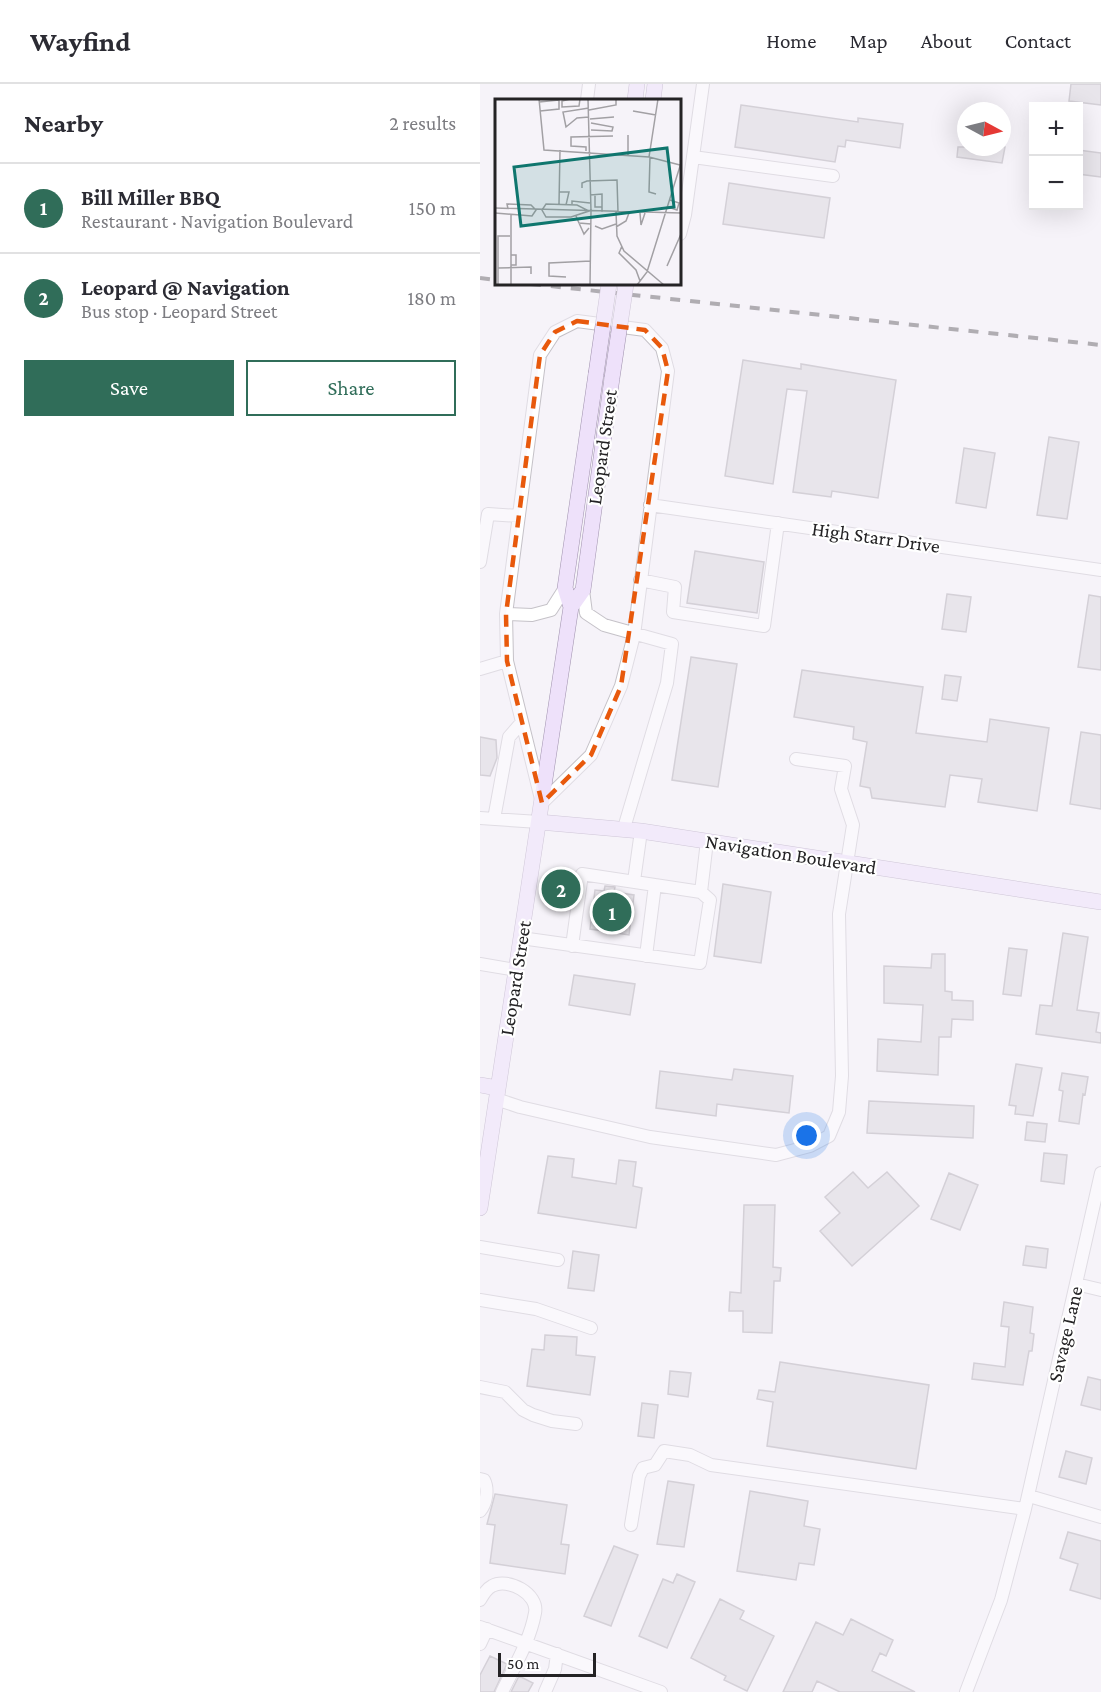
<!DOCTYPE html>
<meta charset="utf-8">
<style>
:root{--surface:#fff;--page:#f7f7f7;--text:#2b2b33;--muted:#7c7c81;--line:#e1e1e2;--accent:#306d59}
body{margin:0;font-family:"Crimson Pro",serif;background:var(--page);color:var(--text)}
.controls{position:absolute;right:18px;top:18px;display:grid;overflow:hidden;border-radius:0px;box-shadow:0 6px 24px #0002}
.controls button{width:54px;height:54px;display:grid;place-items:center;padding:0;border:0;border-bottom:2px solid var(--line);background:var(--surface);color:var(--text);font:30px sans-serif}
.compass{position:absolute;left:477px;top:18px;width:54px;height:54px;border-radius:50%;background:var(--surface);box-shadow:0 6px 24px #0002;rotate:97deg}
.scale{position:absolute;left:18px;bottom:15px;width:98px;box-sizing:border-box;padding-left:6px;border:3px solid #242325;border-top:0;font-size:16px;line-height:21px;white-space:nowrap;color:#242325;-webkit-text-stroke:4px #fff;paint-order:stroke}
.you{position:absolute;left:327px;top:1052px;width:21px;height:21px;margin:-15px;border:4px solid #fff;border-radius:50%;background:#1a73e8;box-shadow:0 0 0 9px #1a73e833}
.badge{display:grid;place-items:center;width:39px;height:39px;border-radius:50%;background:var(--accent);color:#fff;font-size:20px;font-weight:700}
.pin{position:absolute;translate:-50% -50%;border:3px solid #fff;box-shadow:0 2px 6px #0006}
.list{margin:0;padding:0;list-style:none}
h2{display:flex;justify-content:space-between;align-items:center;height:78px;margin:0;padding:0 24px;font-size:26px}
h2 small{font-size:20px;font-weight:400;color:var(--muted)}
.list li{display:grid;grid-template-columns:39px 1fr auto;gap:18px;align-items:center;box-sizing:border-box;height:90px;padding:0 24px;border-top:2px solid var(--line)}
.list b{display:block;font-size:22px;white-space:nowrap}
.list p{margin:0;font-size:20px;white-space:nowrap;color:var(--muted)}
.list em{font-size:20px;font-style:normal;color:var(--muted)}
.actions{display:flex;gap:12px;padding:18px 24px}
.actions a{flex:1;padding:14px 0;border:2px solid var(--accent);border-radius:0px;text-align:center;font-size:21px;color:var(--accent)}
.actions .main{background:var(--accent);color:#fff}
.map{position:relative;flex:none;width:621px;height:1608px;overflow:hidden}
header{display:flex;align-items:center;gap:36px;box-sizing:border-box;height:84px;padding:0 30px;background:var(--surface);border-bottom:2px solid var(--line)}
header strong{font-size:28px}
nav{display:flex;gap:33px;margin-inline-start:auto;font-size:21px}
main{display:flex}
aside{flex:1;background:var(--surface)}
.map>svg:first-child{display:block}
</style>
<header>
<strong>Wayfind</strong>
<nav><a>Home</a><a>Map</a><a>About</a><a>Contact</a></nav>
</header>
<main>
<aside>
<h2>Nearby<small>2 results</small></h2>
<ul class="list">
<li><span class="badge">1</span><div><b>Bill Miller BBQ</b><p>Restaurant · Navigation Boulevard</p></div><em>150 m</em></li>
<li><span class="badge">2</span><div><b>Leopard @ Navigation</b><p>Bus stop · Leopard Street</p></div><em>180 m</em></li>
</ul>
<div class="actions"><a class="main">Save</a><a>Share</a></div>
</aside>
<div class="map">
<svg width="621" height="1608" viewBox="0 0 621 1608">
<rect width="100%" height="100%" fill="#f6f3f9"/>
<!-- building -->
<path fill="#d8d4da" stroke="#aaa7ad" stroke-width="1.5" d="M591 0H621V21L589 17Z
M261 21 378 38V34L423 40 420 64 366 56 365 63 358 62 355 78 255 63Z
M478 63H525L522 79 477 73Z
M598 66 621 69V93L598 90Z
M249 99 350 114 344 154 243 140Z
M263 276 321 285V280L416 296 398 414 352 407 351 413 313 408 327 307 307 305 293 400 245 392Z
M569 353 599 358 587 435 557 431Z
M484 364 515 369 506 424 476 419Z
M215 467 284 478 277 529 207 519Z
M467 510 491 513 486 548 462 545Z
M609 511 621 513V586L598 583Z
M211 573 257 580 238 703 192 696Z
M322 586 443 603 436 649 507 658 510 635 569 644 557 727 498 718 502 695 470 691 465 723 392 714 390 704 380 702 387 658 373 655 374 643 314 633Z
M465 591 481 593 477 617 462 615Z
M601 648 621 651V725L590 720Z
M0 653 16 656 17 674 10 692 0 691Z
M243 800 291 808 281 879 234 872Z
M125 802 135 803 134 808 154 811 149 851 110 845 115 806 124 807Z
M583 849 608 853 597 926 619 929 616 948 621 949V959L556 950 560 921 572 922Z
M529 864 547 866 541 912 523 910Z
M452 870H465V907L472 908V916L493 917V936L472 935 471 953H459L458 991 397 987 398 955 441 958 443 921 404 919V882L451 884Z
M94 891 155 900 150 931 89 921Z
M536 980 562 984 553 1032 535 1030 536 1022 529 1021Z
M254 985 313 992 309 1029 237 1020 236 1032 176 1024 180 987 252 996Z
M582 989 608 993 605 1011 603 1010 599 1040 579 1037 583 1007 579 1006Z
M389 1017 494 1022 493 1054 387 1049Z
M547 1038 567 1040 565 1058 545 1056Z
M564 1069 587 1071 584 1100 561 1097Z
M68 1072 94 1075 92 1093 136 1100 139 1076 156 1078 153 1102 162 1104 156 1144 58 1129Z
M373 1088 388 1104 407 1088 439 1122 372 1182 340 1147 360 1129 345 1113Z
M469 1089 498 1101 480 1146 451 1135Z
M264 1121H295L293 1183 301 1184 300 1197H294L292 1249 263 1248V1227H249L250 1208 261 1209Z
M546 1162 568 1165 566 1184 543 1181Z
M93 1167 119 1171 114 1207 88 1204Z
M524 1218 553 1223 550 1249 554 1250 552 1267H549L543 1301 492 1295 494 1279 525 1283 529 1243 521 1242Z
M65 1251 97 1253 96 1271 115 1273 110 1311 47 1302 52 1265 64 1266Z
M300 1278 449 1301 436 1385 287 1362 293 1318 277 1315 279 1306 295 1308Z
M190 1287 211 1289 208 1313 188 1310Z
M608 1293 621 1296V1326L601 1321Z
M162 1319 178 1321 174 1354 158 1352Z
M586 1367 612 1374 606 1400 579 1393Z
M188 1397 214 1401 204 1463 177 1460Z
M270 1407 328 1417 324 1442 340 1445 334 1481 319 1479 316 1496 257 1487Z
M15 1410 87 1421 81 1460 89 1461 85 1490 10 1479 15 1441 7 1440Z
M588 1448 621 1457V1515L590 1506 598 1480 580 1474Z
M134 1462 158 1471 131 1542 104 1532Z
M197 1490 215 1498 187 1564 159 1552 183 1495 193 1499Z
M240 1515 264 1527 260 1535 294 1552 267 1607 244 1596 246 1592 211 1574Z
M371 1535 413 1556 406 1572 400 1569 392 1587 435 1608H360L337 1597 332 1608H303L336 1538 363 1551Z
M10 1572 27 1580 14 1608H0V1591Z
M39 1592 53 1599 48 1608H31Z"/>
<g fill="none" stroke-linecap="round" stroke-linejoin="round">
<defs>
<path id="minor" d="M107 16 109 0
M213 73 353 92
M200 150 205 131 223 0
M97 237 165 246 182 264 188 287 154 551 141 602 111 671 62 719 27 577 26 530 60 271 75 248Z
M170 421 621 486
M0 478 8 430 39 432
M160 496 195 503 193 528 284 542 298 439
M103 506 106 529 124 541 192 560 187 599 144 744
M26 530 52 531 71 526 85 504
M0 585 27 577
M0 734 59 738
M14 735 29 653 42 638
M154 797 161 747
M41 854 220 879 230 816 221 808 227 757
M92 862 102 790 221 808
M166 872 175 801
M0 880 36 886
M16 1015 40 1023 170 1053 296 1071 330 1062 349 1052 359 1028 362 992 359 830 373 741 361 705 365 682 316 675
M0 1163 78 1176
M596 1200 621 1206
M0 1216 56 1225 111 1244
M0 1303 25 1308 43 1326 53 1331 72 1337 96 1340
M0 1395 4 1396C9 1406 6 1420 0 1427
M549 1412 621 1433
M151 1441 159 1392 163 1384 175 1381 184 1367 210 1371 231 1381 545 1425
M0 1516C3 1511 6 1505 12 1502 28 1493 59 1510 55 1529 50 1557 34 1583 22 1608
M0 1543 181 1608
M0 1560 7 1545
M65 1608 75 1585 77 1570
M486 1608 521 1516 545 1425 621 1089"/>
<path id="major" d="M155 16 157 0
M173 16 175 0
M91 523 85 504 116 290
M59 738 161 747 621 818
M0 1001 17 1004
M0 1124 91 523 103 506 132 294"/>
</defs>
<!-- minor casing -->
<use href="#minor" stroke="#c5c2c8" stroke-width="14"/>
<!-- major casing -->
<use href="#major" stroke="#a092ae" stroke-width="16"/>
<!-- minor -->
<use href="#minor" stroke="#fff" stroke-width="12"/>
<!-- major -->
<use href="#major" stroke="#eee1fa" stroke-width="15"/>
<!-- rail -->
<path stroke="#5b595c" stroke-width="4" stroke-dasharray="10 10" stroke-linecap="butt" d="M0 194 16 196
M51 200 621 261"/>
<defs>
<path id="major-bridge" d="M116 290 129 200
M132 294 146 200"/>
</defs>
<!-- major-bridge casing -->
<use href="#major-bridge" stroke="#a092ae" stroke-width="16" stroke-linecap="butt"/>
<!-- major-bridge -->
<use href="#major-bridge" stroke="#eee1fa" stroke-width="15"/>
</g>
<!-- marked area -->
<path d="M0 0H621V1608H0ZM97 237 165 246 182 264 188 287 141 602 111 671 62 719 27 577 26 530 60 271 75 248Z" fill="#f6f3f9" fill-opacity=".55" fill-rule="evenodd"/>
<path fill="none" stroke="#e8590c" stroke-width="4.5" stroke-dasharray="12 8" stroke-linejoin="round" d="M97 237 165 246 182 264 188 287 141 602 111 671 62 719 27 577 26 530 60 271 75 248Z"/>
<g text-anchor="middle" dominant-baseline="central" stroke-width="4.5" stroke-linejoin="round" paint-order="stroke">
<!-- street labels -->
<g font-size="20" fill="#242325" stroke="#fff">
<text transform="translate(122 363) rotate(-82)">Leopard Street</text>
<text transform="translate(396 453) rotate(8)">High Starr Drive</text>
<text transform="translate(311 770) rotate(9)">Navigation Boulevard</text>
<text transform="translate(35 894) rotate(-81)">Leopard Street</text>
<text transform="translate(585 1250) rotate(-77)">Savage Lane</text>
</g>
</g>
<!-- overview -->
<g transform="translate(15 15)">
<rect width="186" height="186" fill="#f6f3f9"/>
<path fill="none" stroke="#a2a0a4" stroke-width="1.5" d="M44 0 49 51 154 58 185 66M75 0 67 2V8L84 7 85 0M93 0 96 112M44 3 64 1M94 11 121 6V0M45 12 64 10V0M138 12 161 16M94 18 82 19 71 28 68 13 94 9M95 20 119 18M96 24 118 28 117 32 96 31M133 36V56M91 52V48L76 47V38L118 37M154 58 163 0M155 58 154 93 161 95M87 89V84L92 82 122 81 123 113M64 93H74L71 106M95 96 107 95V113M100 96V108H107M51 105 82 106 94 112 76 118H51L47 111ZM64 105 65 51M77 105V102L95 104M173 108 182 111 184 104 175 101M0 109 186 114M121 113 122 137 129 152 169 186M0 114 37 117 41 111 36 106 12 105 13 110M145 114 146 126 150 114M16 116V186M81 117 84 124 96 125M84 124 89 135 94 129M100 127 107 130 121 125M121 128 131 122 134 114M127 147 124 154 141 171 145 182M16 156H21V166H16M172 167 186 135M3 169 36 168V175M71 178 54 177V164L96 162M3 186V137H15M95 186 96 112M142 186 152 173 186 64"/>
<path fill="#0f766e" fill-opacity="0.15" stroke="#0f766e" stroke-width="3" d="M172 49 179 108 26 127 19 68Z"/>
<rect width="186" height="186" fill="none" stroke="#242325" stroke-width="3"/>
</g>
</svg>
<div class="controls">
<button>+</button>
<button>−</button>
</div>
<svg class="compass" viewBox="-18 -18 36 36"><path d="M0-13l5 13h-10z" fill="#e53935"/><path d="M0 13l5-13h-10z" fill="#7c7c81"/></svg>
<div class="scale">50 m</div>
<div class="you"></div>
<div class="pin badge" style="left:132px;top:828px">1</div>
<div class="pin badge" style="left:81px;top:805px">2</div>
</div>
</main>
